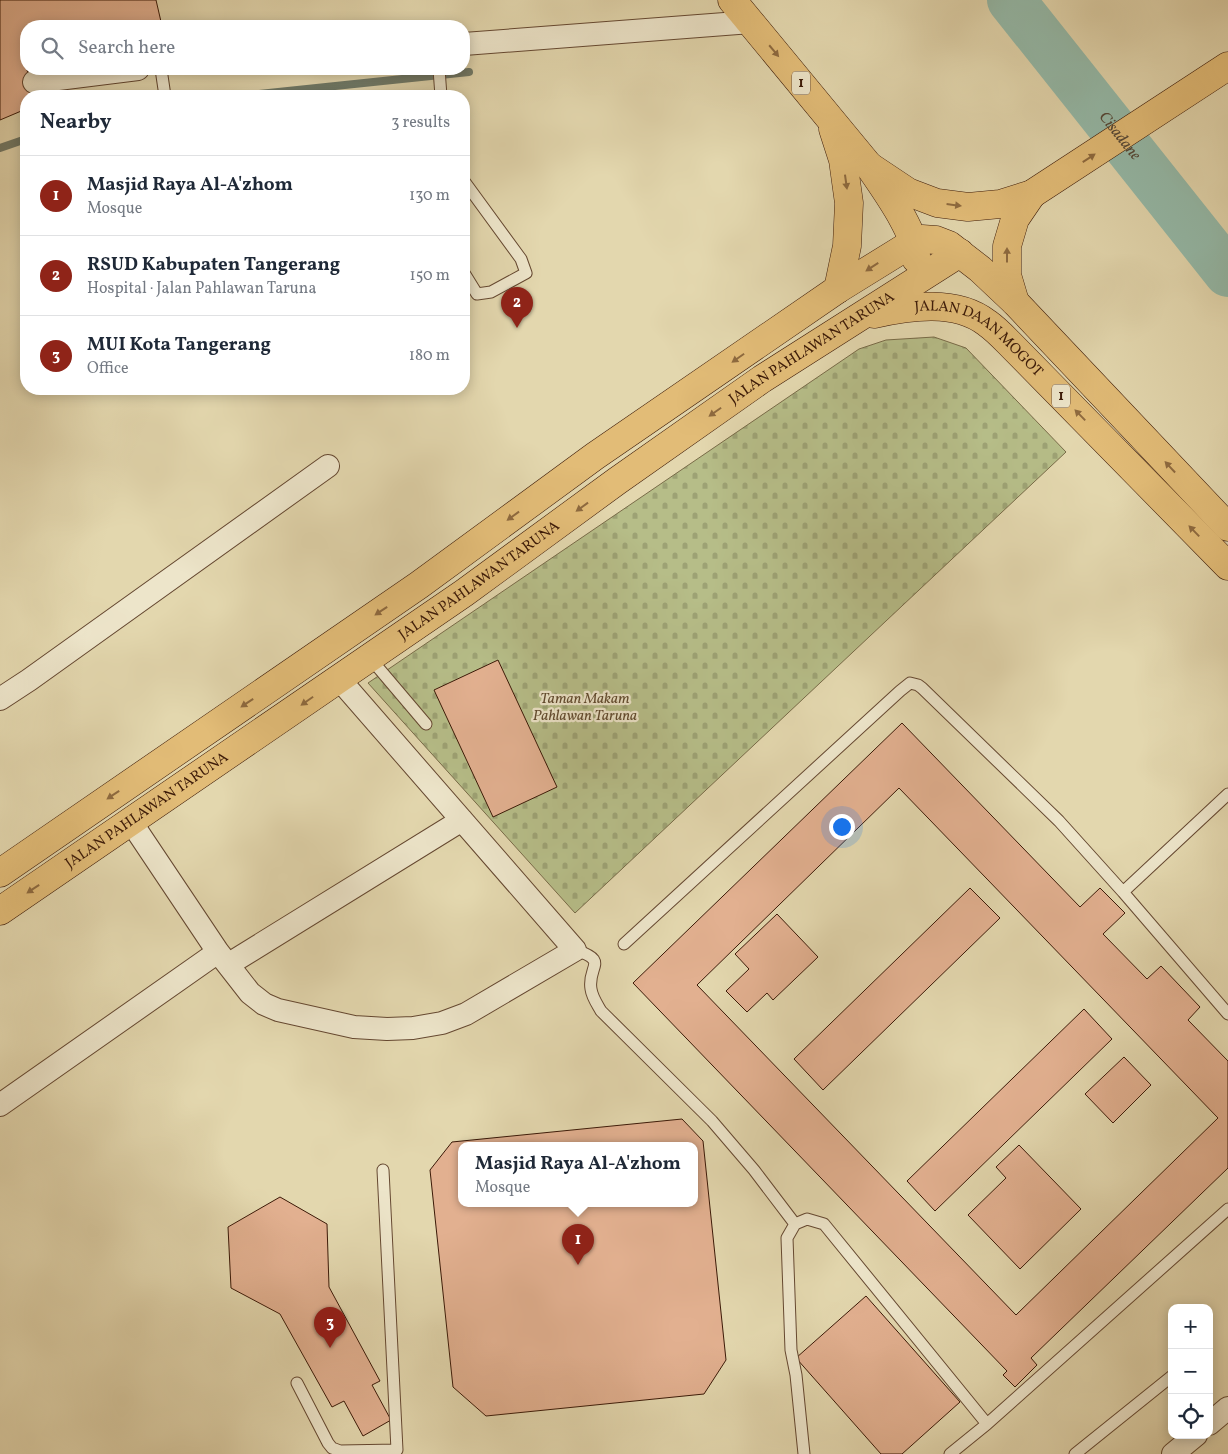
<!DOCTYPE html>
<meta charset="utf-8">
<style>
:root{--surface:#fff;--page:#f6f6f7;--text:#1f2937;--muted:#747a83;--line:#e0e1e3;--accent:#8f2418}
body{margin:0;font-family:Vollkorn,serif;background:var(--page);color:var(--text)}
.controls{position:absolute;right:15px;bottom:15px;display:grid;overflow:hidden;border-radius:10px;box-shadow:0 2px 12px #0003}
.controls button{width:45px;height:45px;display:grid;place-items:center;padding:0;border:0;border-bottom:1px solid var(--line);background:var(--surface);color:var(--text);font:25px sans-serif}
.you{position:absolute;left:841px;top:826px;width:18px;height:18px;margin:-12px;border:4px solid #fff;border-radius:50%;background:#1a73e8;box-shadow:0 0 0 8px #1a73e833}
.badge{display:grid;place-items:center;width:32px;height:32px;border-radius:50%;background:var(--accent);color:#fff;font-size:16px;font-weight:700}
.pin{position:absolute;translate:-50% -41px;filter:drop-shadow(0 1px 2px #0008)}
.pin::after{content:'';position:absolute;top:26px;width:18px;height:15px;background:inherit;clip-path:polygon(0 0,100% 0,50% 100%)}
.popup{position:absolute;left:458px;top:1142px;width:240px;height:65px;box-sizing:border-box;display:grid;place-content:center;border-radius:10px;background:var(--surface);filter:drop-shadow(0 1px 4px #0005);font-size:16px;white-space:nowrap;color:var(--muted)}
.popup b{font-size:19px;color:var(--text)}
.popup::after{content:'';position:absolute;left:50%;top:100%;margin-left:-10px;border:10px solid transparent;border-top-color:var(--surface)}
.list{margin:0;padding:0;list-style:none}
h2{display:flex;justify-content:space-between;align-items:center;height:65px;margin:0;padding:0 20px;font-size:21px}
h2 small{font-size:16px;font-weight:400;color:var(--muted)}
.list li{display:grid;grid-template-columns:32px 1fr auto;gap:15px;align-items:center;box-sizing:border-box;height:80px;padding:0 20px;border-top:1px solid var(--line)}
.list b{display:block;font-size:19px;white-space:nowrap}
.list p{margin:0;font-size:16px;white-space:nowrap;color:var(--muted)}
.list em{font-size:16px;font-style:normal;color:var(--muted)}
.icon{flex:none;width:28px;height:28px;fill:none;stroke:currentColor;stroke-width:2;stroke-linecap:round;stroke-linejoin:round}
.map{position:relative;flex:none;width:1228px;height:1454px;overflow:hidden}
.search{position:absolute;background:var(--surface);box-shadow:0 2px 12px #0003;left:20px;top:20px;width:450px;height:55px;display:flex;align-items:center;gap:12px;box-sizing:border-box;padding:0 18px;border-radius:20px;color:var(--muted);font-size:19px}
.panel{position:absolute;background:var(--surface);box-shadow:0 2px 12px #0003;left:20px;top:90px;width:450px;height:305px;border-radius:20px}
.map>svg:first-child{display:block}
</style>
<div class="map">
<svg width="1228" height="1454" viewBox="0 0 1228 1454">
<defs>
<pattern id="cemetery-stones" width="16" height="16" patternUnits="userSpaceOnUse" patternTransform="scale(1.25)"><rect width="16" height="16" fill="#b6bd88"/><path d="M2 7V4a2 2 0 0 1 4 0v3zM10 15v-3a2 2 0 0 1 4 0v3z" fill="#9da274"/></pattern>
</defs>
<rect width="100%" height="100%" fill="#e3d7ae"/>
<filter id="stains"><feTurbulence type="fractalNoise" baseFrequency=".004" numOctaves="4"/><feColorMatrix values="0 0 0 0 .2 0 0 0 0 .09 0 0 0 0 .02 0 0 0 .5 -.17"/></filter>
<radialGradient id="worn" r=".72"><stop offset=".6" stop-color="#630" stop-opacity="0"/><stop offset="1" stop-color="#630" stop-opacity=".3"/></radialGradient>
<!-- cemetery -->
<path fill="url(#cemetery-stones)" stroke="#786b48" d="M934 337 966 348 1066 452 575 913 368 683 859 349 886 340Z"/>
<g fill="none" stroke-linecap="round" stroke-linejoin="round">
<!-- stream -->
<path stroke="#717a68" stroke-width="8" d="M240 96 469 72
M0 148 26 139"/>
<!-- river -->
<path stroke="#95baa9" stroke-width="48" id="s1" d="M1011 0 1228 273"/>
</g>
<!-- building -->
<path fill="#e2b090" stroke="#3b1907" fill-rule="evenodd" d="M0 0H156L162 26H26V59L23 60 37 96H26V109L0 120Z
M498 660 557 787 493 817 434 690Z
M902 723 1080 907 1100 888 1125 913 1103 934 1147 979 1161 966 1200 1007 1188 1020 1228 1061V1168L1031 1358 1037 1365 1015 1387 1003 1375 1007 1371 633 983ZM899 788 1218 1118 1016 1315 697 985Z
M970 888 1000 918 823 1090 794 1059Z
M777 914 818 957 773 1000 767 993 747 1012 726 991 749 969 735 954Z
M1084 1009 1112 1039 935 1211 907 1181Z
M1124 1057 1151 1085 1113 1123 1085 1094Z
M682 1119 703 1141 726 1360 704 1394 486 1416 453 1387 430 1170 452 1142ZM462 1146H694V1204H462Z
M1019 1145 1081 1209 1020 1269 968 1215 1006 1178 996 1167Z
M280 1197 327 1224 329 1287 380 1381 372 1385 391 1420 363 1436 344 1401 332 1407 280 1314 231 1288 228 1227Z
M866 1296 960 1402 902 1454H881L796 1358Z"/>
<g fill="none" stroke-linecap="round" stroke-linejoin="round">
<defs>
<path id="lane" d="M161 69 165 96
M439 69 441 96
M464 181 521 259 526 273 491 292 477 294 464 273
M370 658 426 724
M1123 892 1228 794
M624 944 900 691 910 683 918 685 922 688 1059 821 1123 892 1228 1014
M575 950C610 961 587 966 591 989 592 997 597 1004 601 1011L712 1121 754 1170 795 1224
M297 1383 328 1443 332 1448 340 1451 397 1450 383 1170
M804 1454 796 1375 791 1350 787 1238 795 1224 807 1219 824 1224 987 1424
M950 1454 987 1424 1228 1209
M1075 1454 1172 1376"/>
<path id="street" d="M464 44 751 22
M34 82 138 69
M0 699 29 680 328 466
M131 822 218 952 250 993 264 1004 278 1010 354 1027 387 1029 413 1028 442 1023 466 1014 575 950 339 679
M229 964 462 820
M0 1105 218 952
M1209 1424 1228 1408
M1173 1454 1196 1435"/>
<g id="highway">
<path d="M732 0 869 166C883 187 918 234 916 259"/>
<path d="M833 129 843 160 849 203 847 246 838 289"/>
<path d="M869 166 908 192 937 203 968 207 1000 204 1032 194 1228 66"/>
<path d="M1015 302 1007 275V246L1015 219 1032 194"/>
<path id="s2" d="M874 314C910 306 956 299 987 323 997 330 1005 339 1013 347L1228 566"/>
<path d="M0 873 419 585 595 456 838 289 914 242 922 239 936 240 949 245 980 269 1015 302 1228 527"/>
<path id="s3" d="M0 911 464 593 617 481 762 379 960 253"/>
</g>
</defs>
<!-- lane casing -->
<use href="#lane" stroke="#654831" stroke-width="13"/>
<!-- street casing -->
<use href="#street" stroke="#654831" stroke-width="24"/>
<!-- highway casing -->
<use href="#highway" stroke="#3b1907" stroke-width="29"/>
<!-- lane -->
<use href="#lane" stroke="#ede5ca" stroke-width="11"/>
<!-- street -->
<use href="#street" stroke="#ede5ca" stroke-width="22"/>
<!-- highway -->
<use href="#highway" stroke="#e2bc77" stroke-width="28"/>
</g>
<!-- one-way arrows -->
<defs><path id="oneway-solid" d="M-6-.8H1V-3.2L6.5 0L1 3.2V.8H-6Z" transform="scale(1.25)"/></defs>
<g fill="#8e6a3f">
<use href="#oneway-solid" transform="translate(774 51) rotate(50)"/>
<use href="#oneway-solid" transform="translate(1089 158) rotate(-33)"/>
<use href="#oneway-solid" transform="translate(846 182) rotate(82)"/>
<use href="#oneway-solid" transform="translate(954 205) rotate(7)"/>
<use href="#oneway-solid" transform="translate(1007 255) rotate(-90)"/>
<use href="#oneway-solid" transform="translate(872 267) rotate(147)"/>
<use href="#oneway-solid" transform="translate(738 358) rotate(145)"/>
<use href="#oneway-solid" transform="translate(715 412) rotate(145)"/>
<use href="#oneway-solid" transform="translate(1080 415) rotate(-134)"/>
<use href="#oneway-solid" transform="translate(1170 467) rotate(-133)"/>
<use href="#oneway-solid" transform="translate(582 507) rotate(144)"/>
<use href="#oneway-solid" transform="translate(513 516) rotate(144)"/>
<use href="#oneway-solid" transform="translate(1194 531) rotate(-134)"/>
<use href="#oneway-solid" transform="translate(381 611) rotate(146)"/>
<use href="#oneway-solid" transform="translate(307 701) rotate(145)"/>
<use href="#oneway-solid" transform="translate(247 703) rotate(146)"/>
<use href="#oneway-solid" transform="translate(113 795) rotate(146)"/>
<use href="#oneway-solid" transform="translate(33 889) rotate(146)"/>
</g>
<g text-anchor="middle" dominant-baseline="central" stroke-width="4.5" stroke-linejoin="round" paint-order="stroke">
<!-- shield labels -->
<g fill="#ede5ca" stroke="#705642" stroke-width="1">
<rect x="792" y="71.5" width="18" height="23" rx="4"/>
<rect x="1052" y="384.5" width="18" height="23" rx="4"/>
</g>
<g font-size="14" font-weight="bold" fill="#3b1907">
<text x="801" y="83">1</text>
<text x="1061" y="396">1</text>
</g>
<!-- street labels -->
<g font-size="15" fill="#3b1907" stroke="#ede5ca">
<text stroke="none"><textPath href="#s2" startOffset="116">JALAN DAAN MOGOT</textPath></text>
<text stroke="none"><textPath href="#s3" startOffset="988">JALAN PAHLAWAN TARUNA</textPath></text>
<text stroke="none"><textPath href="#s3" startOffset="582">JALAN PAHLAWAN TARUNA</textPath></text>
<text stroke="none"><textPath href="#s3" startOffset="178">JALAN PAHLAWAN TARUNA</textPath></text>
</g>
<!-- park labels -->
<g font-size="15" font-style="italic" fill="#604a2e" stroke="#ede5ca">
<text x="585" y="699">Taman Makam<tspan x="585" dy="17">Pahlawan Taruna</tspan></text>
</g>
<!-- water labels -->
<g font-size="16" font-style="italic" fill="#564938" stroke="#ede5ca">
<text stroke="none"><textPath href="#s1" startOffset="174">Cisadane</textPath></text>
</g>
</g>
<rect width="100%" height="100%" filter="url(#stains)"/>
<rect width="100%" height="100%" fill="url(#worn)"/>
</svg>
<div class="controls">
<button>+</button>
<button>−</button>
<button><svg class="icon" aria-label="locate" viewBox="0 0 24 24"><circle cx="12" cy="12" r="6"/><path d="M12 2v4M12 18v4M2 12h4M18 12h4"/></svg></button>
</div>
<div class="you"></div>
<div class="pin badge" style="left:578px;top:1265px">1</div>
<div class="popup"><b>Masjid Raya Al-A'zhom</b>Mosque</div>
<div class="pin badge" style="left:517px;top:328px">2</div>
<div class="pin badge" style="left:330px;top:1348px">3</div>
<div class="search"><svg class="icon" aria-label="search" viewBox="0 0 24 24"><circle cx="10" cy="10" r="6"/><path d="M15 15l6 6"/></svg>Search here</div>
<section class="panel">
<h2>Nearby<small>3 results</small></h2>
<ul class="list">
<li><span class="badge">1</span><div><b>Masjid Raya Al-A'zhom</b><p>Mosque</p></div><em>130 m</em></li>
<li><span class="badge">2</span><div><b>RSUD Kabupaten Tangerang</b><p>Hospital · Jalan Pahlawan Taruna</p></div><em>150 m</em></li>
<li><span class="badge">3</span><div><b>MUI Kota Tangerang</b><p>Office</p></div><em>180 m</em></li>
</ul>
</section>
</div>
